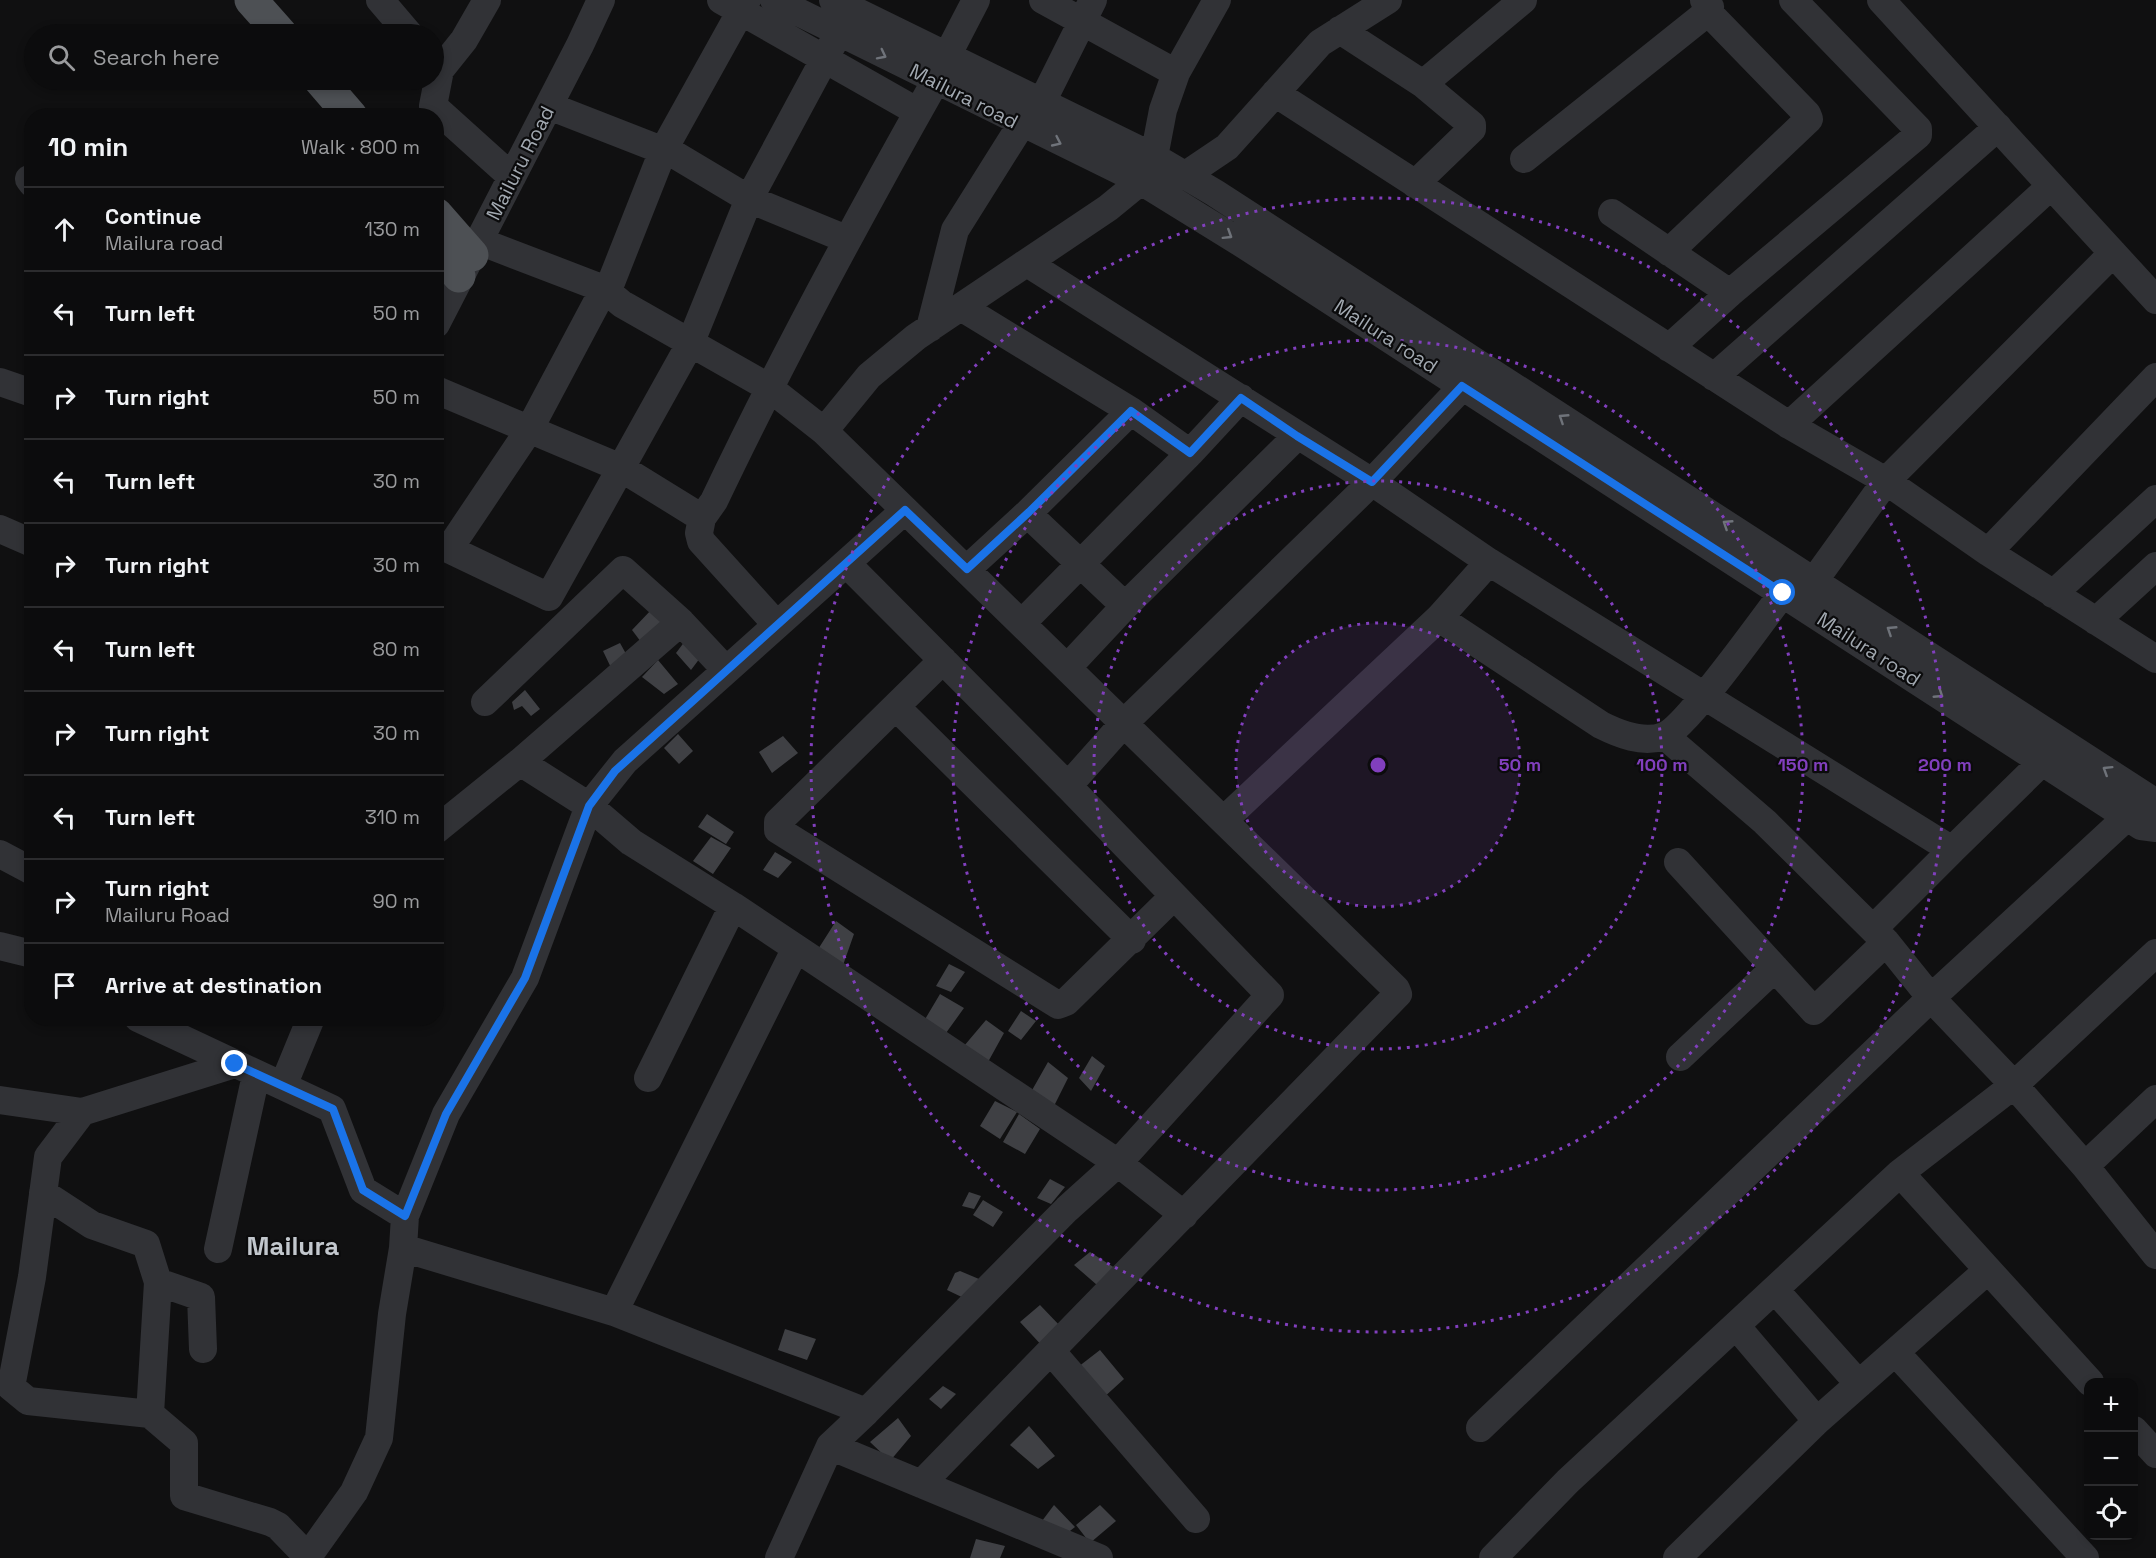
<!DOCTYPE html>
<meta charset="utf-8">
<style>
:root{--surface:#0c0c0d;--page:#151516;--text:#f1f3f6;--muted:#9a9b9d;--line:#2c2c2e}
body{margin:0;font-family:"Space Grotesk",sans-serif;background:var(--page);color:var(--text)}
.controls{position:absolute;right:18px;bottom:18px;display:grid;overflow:hidden;border-radius:12px;box-shadow:0 3px 9px #0003}
.controls button{width:54px;height:54px;display:grid;place-items:center;padding:0;border:0;border-bottom:2px solid var(--line);background:var(--surface);color:var(--text);font:30px sans-serif}
.stop{position:absolute;width:18px;height:18px;margin:-14px;border:4px solid #1a73e8;border-radius:50%;background:#fff}
.stop.end{background:#1a73e8;border-color:#fff;box-shadow:0 2px 6px #0008}
.list{margin:0;padding:0;list-style:none}
h2{display:flex;justify-content:space-between;align-items:center;height:78px;margin:0;padding:0 24px;font-size:26px}
h2 small{font-size:20px;font-weight:400;color:var(--muted)}
.list li{display:grid;grid-template-columns:39px 1fr auto;gap:18px;align-items:center;box-sizing:border-box;height:84px;padding:0 24px;border-top:2px solid var(--line)}
.list b{display:block;font-size:22px;white-space:nowrap}
.list p{margin:0;font-size:20px;white-space:nowrap;color:var(--muted)}
.list em{font-size:20px;font-style:normal;color:var(--muted)}
.icon{flex:none;width:33px;height:33px;fill:none;stroke:currentColor;stroke-width:2;stroke-linecap:round;stroke-linejoin:round}
.map{position:relative;flex:none;width:2156px;height:1558px;overflow:hidden}
.search{position:absolute;background:var(--surface);box-shadow:0 3px 9px #0003;left:24px;top:24px;width:420px;height:66px;display:flex;align-items:center;gap:15px;box-sizing:border-box;padding:0 21px;border-radius:33px;color:var(--muted);font-size:22px}
.panel{position:absolute;background:var(--surface);box-shadow:0 3px 9px #0003;left:24px;top:108px;width:420px;height:918px;border-radius:24px}
.map>svg:first-child{display:block}
</style>
<div class="map">
<svg width="2156" height="1558" viewBox="0 0 2156 1558">
<rect width="100%" height="100%" fill="#101011"/>
<!-- building -->
<path fill="#3f4044" d="M652 609 668 627 644 646 632 630Z
M685 641 700 658 691 670 676 653Z
M620 643 630 661 615 676 603 651Z
M658 660 678 684 664 694 642 677Z
M525 690 540 709 531 716 522 706 514 710 512 702Z
M678 734 693 751 679 764 664 748Z
M783 736 798 753 772 773 759 752Z
M707 814 734 832 726 844 698 827Z
M711 837 731 848 713 874 693 861Z
M775 852 792 862 778 878 763 870Z
M836 921 854 934 842 968 815 954Z
M949 964 965 972 951 992 936 986Z
M940 994 964 1008 946 1033 924 1021Z
M1021 1011 1036 1021 1021 1040 1008 1031Z
M986 1020 1004 1033 988 1062 964 1046Z
M1092 1056 1105 1066 1091 1091 1079 1078Z
M1048 1062 1068 1078 1053 1108 1031 1092Z
M995 1101 1017 1112 1000 1139 980 1126Z
M1019 1114 1040 1129 1025 1154 1003 1142Z
M1050 1179 1065 1187 1051 1204 1037 1198Z
M969 1192 981 1196 974 1209 962 1206Z
M983 1200 1003 1212 993 1227 973 1215Z
M1090 1252 1118 1270 1097 1285 1074 1265Z
M960 1271 979 1279 968 1300 947 1290 955 1273Z
M1040 1305 1062 1328 1045 1349 1020 1322Z
M785 1329 816 1339 807 1360 778 1350Z
M1100 1350 1124 1379 1102 1399 1078 1367Z
M943 1386 956 1394 941 1409 929 1399Z
M898 1418 911 1436 890 1461 870 1442Z
M1029 1426 1055 1456 1038 1469 1010 1445Z
M1054 1505 1075 1527 1061 1538 1042 1521Z
M1100 1505 1116 1521 1090 1543 1076 1525Z
M976 1539 1005 1546 1000 1558H970Z"/>
<g fill="none" stroke-linecap="round" stroke-linejoin="round">
<!-- minor -->
<path stroke="#313236" stroke-width="28" d="M380 0 409 34
M721 0 918 112
M774 0 1141 181 1246 246 2141 826 2156 828
M833 0 1154 157 1215 193 2156 803
M1043 0 1176 73
M1881 0 2156 300
M1340 30 1423 84 1472 125V129L1415 184
M947 56 976 0
M434 62 440 70 433 106 512 177
M440 70 464 40 487 0
M1423 84 1523 0
M1275 93 1789 425 1886 481 1988 552 2156 659
M1042 102 1093 0
M549 106 677 156 749 199 846 239
M1524 159 1708 12 1710 7 1704 0
M1184 176 1227 147 1320 43 1388 0
M29 179 32 183
M1612 213 1730 293
M479 241 604 289 622 304 768 387 824 431 869 376 916 337 1108 208 1141 181 1154 157 1163 110 1176 73 1217 0
M1669 252 1809 119 1807 114 1708 12
M1027 263 1372 482 1489 562 1952 850 2043 761
M961 307 1131 411 1190 453 1241 398
M436 324 580 45 601 0
M930 328 955 230 1021 125
M1669 348 1730 293 1918 135V129L1793 0
M1714 377 1998 127
M0 382 32 393
M436 390 621 468 702 518 714 501C782 358 857 220 935 82
M1789 425 2051 186
M824 431 1396 989 1398 994 921 1484
M702 518 699 533 701 541 776 624
M0 529 32 543
M436 543 549 597 690 344 749 199 839 32
M449 549 529 430 604 289 608 290 663 151 747 0
M1988 552 2156 377
M844 565 905 510
M967 569 1029 512
M1814 581 1886 481 2113 253
M2053 594 2156 499
M1125 606 1031 517 1029 512 1131 411
M1439 618 1601 725C1619 734 1643 744 1664 736 1686 728 1764 618 1783 593
M2096 621 2156 566
M1022 623 1190 453
M943 660 778 822V830L1058 1005 1066 1002 1174 896
M1067 668 1125 606 1297 436
M485 702 623 570 681 622 726 670
M896 707 1132 940
M1665 736 1765 822 1886 942 1931 998 2014 1085 2085 1166 2156 1255
M520 762 589 806 631 842 733 906 1118 1163 1184 1215
M1225 819 1439 618 1489 562
M436 830 520 762 681 622
M0 854 32 871
M1678 862 1814 1011 1886 942
M1873 929 1952 850
M0 946 32 954
M138 1018 332 1109 363 1190 405 1216
M1680 1057 1775 968
M235 1064 82 1112 48 1157 32 1277 11 1387 28 1401 150 1414 184 1443V1496L270 1522 278 1526 308 1557
M648 1078 733 906
M283 1086 311 1018
M0 1100 82 1112
M2085 1166 2156 1099
M1900 1173 2090 1382
M43 1193 92 1225 146 1244 158 1282 150 1414
M403 1248 614 1312 796 948
M218 1249 256 1075
M158 1282 201 1297 203 1349
M1775 1290 1859 1384
M614 1312 866 1412 830 1446 779 1558
M1737 1327 1817 1421
M1051 1351 1196 1519
M1896 1353 2085 1558
M866 1412 1067 1209 1118 1163 1270 995 1068 786 1124 723 1372 482 1463 386
M1480 1428 1931 998 2140 805
M2134 1430 2156 1454
M830 1446 1099 1558
M307 1558 354 1492 379 1438 392 1314 403 1248 405 1216 446 1114 525 978 589 806 625 761 844 565 851 568 1068 786
M1493 1558 1568 1481 1900 1173 2014 1085 2156 953
M1677 1558 1817 1421 1988 1270"/>
<!-- major -->
<path stroke="#4d5054" stroke-width="33" d="M251 0 281 34
M320 80 351 116
M436 214 472 255
M436 249 459 276"/>
</g>
<!-- one-way arrows -->
<defs><path id="oneway-chevron" d="M-2-3.5L2.5 0L-2 3.5" fill="none" stroke-width="1.6" stroke-linecap="round" stroke-linejoin="round" transform="scale(1.5)"/></defs>
<g stroke="#6f737a">
<use href="#oneway-chevron" transform="translate(882 55) rotate(27)"/>
<use href="#oneway-chevron" transform="translate(1057 142) rotate(25)"/>
<use href="#oneway-chevron" transform="translate(1228 235) rotate(32)"/>
<use href="#oneway-chevron" transform="translate(1563 418) rotate(-147)"/>
<use href="#oneway-chevron" transform="translate(1727 524) rotate(-147)"/>
<use href="#oneway-chevron" transform="translate(1891 630) rotate(-147)"/>
<use href="#oneway-chevron" transform="translate(1939 694) rotate(33)"/>
<use href="#oneway-chevron" transform="translate(2107 770) rotate(-148)"/>
</g>
<g fill="none" stroke-linecap="round" stroke-linejoin="round">
<!-- route -->
<path stroke="#1a73e8" stroke-width="8" d="M235 1064 333 1109 363 1190 405 1216 446 1114 525 978 589 806 615 771 905 510 967 569 1029 512 1131 411 1190 453 1241 398 1297 436 1372 482 1462 386 1783 593"/>
</g>
<!-- distance rings -->
<circle cx="1378" cy="765" r="142" fill="#813fbd" fill-opacity=".12"/>
<g fill="none" stroke="#813fbd" stroke-width="3" stroke-dasharray="3 6">
<circle cx="1378" cy="765" r="142"/>
<circle cx="1378" cy="765" r="284"/>
<circle cx="1378" cy="765" r="425"/>
<circle cx="1378" cy="765" r="567"/>
</g>
<g text-anchor="middle" dominant-baseline="central" stroke-width="4.5" stroke-linejoin="round" paint-order="stroke">
<!-- street labels -->
<g font-size="20" fill="#a2a9b1" stroke="#0b0b0c">
<text transform="translate(964 96) rotate(27)">Mailura road</text>
<text transform="translate(520 163) rotate(-63)">Mailuru Road</text>
<text transform="translate(1386 336) rotate(33)">Mailura road</text>
<text transform="translate(1869 649) rotate(33)">Mailura road</text>
</g>
<!-- district labels -->
<g font-size="26" font-weight="bold" fill="#c2c7cd" stroke="#0b0b0c">
<text x="293" y="1246">Mailura</text>
</g>
</g>
<circle cx="1378" cy="765" r="9" fill="#813fbd" stroke="#0b0b0c" stroke-width="3"/>
<g font-size="18" text-anchor="middle" font-weight="bold" fill="#813fbd" stroke="#0b0b0c" stroke-width="4.5" stroke-linejoin="round" paint-order="stroke">
<text x="1520" y="771">50 m</text>
<text x="1662" y="771">100 m</text>
<text x="1803" y="771">150 m</text>
<text x="1945" y="771">200 m</text>
</g>
</svg>
<div class="controls">
<button>+</button>
<button>−</button>
<button><svg class="icon" aria-label="locate" viewBox="0 0 24 24"><circle cx="12" cy="12" r="6"/><path d="M12 2v4M12 18v4M2 12h4M18 12h4"/></svg></button>
</div>
<div class="stop" style="left:1783px;top:593px"></div>
<div class="stop end" style="left:235px;top:1064px"></div>
<div class="search"><svg class="icon" aria-label="search" viewBox="0 0 24 24"><circle cx="10" cy="10" r="6"/><path d="M15 15l6 6"/></svg>Search here</div>
<section class="panel">
<h2>10 min<small>Walk · 800 m</small></h2>
<ul class="list">
<li><svg class="icon" aria-label="ahead" viewBox="0 0 24 24"><path d="M12 20V5M6 11l6-6 6 6"/></svg><div><b>Continue</b><p>Mailura road</p></div><em>130 m</em></li>
<li><svg class="icon" aria-label="left" viewBox="0 0 24 24"><path d="M17 20v-9H6M10 6l-5 5 5 5"/></svg><div><b>Turn left</b></div><em>50 m</em></li>
<li><svg class="icon" aria-label="right" viewBox="0 0 24 24"><path d="M7 20v-9h11M14 6l5 5-5 5"/></svg><div><b>Turn right</b></div><em>50 m</em></li>
<li><svg class="icon" aria-label="left" viewBox="0 0 24 24"><path d="M17 20v-9H6M10 6l-5 5 5 5"/></svg><div><b>Turn left</b></div><em>30 m</em></li>
<li><svg class="icon" aria-label="right" viewBox="0 0 24 24"><path d="M7 20v-9h11M14 6l5 5-5 5"/></svg><div><b>Turn right</b></div><em>30 m</em></li>
<li><svg class="icon" aria-label="left" viewBox="0 0 24 24"><path d="M17 20v-9H6M10 6l-5 5 5 5"/></svg><div><b>Turn left</b></div><em>80 m</em></li>
<li><svg class="icon" aria-label="right" viewBox="0 0 24 24"><path d="M7 20v-9h11M14 6l5 5-5 5"/></svg><div><b>Turn right</b></div><em>30 m</em></li>
<li><svg class="icon" aria-label="left" viewBox="0 0 24 24"><path d="M17 20v-9H6M10 6l-5 5 5 5"/></svg><div><b>Turn left</b></div><em>310 m</em></li>
<li><svg class="icon" aria-label="right" viewBox="0 0 24 24"><path d="M7 20v-9h11M14 6l5 5-5 5"/></svg><div><b>Turn right</b><p>Mailuru Road</p></div><em>90 m</em></li>
<li><svg class="icon" aria-label="arrive" viewBox="0 0 24 24"><path d="M6 21V4h12l-3 4 3 4H6"/></svg><div><b>Arrive at destination</b></div></li>
</ul>
</section>
</div>
